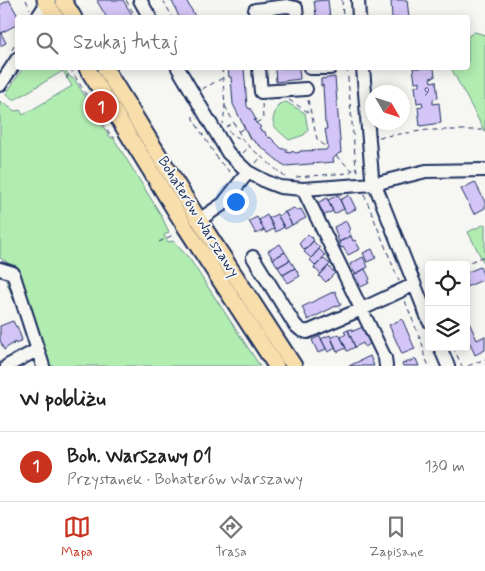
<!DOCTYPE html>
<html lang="pl">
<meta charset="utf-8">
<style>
:root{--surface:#fff;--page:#f6f6f6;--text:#222;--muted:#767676;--line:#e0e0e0;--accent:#c8321e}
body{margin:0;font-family:Mynerve,sans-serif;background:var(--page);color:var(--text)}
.controls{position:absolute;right:15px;bottom:15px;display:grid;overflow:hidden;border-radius:5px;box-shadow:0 2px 12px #0003}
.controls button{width:45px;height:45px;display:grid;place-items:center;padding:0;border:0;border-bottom:1px solid var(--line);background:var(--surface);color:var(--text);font:25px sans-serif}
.compass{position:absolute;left:365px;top:85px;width:45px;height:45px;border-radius:50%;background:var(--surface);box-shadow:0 2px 12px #0003;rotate:129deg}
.you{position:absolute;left:235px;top:201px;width:18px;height:18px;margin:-12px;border:4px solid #fff;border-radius:50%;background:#1a73e8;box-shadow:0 0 0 8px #1a73e833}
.badge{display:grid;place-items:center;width:32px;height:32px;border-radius:50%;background:var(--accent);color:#fff;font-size:16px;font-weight:700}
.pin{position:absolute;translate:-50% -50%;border:2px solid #fff;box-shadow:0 1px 5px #0006}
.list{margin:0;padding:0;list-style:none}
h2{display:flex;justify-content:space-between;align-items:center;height:65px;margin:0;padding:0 20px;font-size:21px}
h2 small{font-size:16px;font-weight:400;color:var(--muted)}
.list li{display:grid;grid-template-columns:32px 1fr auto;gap:15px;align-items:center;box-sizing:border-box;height:70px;padding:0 20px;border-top:1px solid var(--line)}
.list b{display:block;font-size:19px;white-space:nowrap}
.list p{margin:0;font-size:16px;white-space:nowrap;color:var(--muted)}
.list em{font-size:16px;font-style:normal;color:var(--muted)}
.icon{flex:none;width:28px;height:28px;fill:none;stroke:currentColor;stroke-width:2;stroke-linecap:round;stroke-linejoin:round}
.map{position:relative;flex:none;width:485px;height:366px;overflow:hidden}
.search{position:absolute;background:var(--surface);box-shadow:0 2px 12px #0003;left:15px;right:15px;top:15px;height:55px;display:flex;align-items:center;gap:12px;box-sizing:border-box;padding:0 18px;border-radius:5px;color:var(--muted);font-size:19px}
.sheet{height:135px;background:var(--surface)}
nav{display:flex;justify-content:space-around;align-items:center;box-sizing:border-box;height:70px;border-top:1px solid var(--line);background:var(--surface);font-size:14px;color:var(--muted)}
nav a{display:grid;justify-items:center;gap:2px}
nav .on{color:var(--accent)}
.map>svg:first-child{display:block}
</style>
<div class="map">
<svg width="485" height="366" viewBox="0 0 485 366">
<rect width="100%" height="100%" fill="#f6f6f2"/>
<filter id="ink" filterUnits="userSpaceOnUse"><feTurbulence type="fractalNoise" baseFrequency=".02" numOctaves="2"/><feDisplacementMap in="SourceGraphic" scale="10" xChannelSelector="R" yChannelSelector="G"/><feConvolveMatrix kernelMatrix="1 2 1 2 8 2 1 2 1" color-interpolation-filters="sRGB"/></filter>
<g filter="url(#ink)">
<!-- green -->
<path fill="#b1ecb0" stroke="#668e87" d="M475 32 485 35V132L451 68H468V36Z
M23 68H64L69 76 75 80 109 136 114 139 161 215 169 232 164 235 168 242 173 241 189 258 260 366H39L4 275 11 273 7 262 0 258V101L15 111 20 110 23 115 72 86 63 71 14 100 6 94Z
M286 102 305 113 308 130 304 135 289 140C273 126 268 125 279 104Z
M485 224V265L468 232Z"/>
<!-- building -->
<path fill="#d4c5f7" stroke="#1b2f5e" d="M9 0 19 18H18V24L1 33 6 43 0 46V5Z
M99 0H123L134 18H107L97 1Z
M169 0H186L196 18 179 17 172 1 171 2Z
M328 0 330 18H315V15H316L314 1Z
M391 0H407L409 18H392Z
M228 68H244L247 106 249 109 250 108 256 120H254L256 123 261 127 259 129 263 132 264 131 266 133 265 134 269 138 270 137 282 149H287L286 152 291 153 292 151 296 153 300 152V151L326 150 328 147 325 129H327L326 123H325L323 85 321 86V79L335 77 341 153H339L333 159 334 162 286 166 282 164 249 137 233 104 231 77H229Z
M270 68H299L300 79 276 82 275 68Z
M413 68H434L435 77 430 78 431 82 436 81 438 98 433 99V104L439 103 441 123 420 126 418 107 423 106 422 102 417 103 415 86 420 85V81L415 82Z
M475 182 485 202V208L474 214 461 189Z
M338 195 344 209 334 214 328 200Z
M349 195 356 209 346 213 340 200Z
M315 198 317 203 327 198 333 211 323 216 320 209 316 210 311 199Z
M294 208 296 211 301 209 306 218 292 225 285 212Z
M285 212 292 225 285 229 278 216Z
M277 214 284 227 276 232 269 218Z
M267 215 274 229 266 233 259 220Z
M257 217 264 230 256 234 249 221Z
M346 221 350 230 348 231 351 236 339 242 334 227Z
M308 234 314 240 305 250 299 244Z
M351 236 353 241 355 240 360 249 348 255 343 247 341 248 339 242Z
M313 241 320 248 311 258 304 252Z
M280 244 285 252 273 259 268 251Z
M319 249 325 255 316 266 310 260Z
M372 249 376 258 367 262 363 253Z
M285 252 290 260 278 267 273 259Z
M363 257 368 267 355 274 350 264Z
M323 258 330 264 321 274 314 268Z
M290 260 295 268 283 275 278 267Z
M328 266 335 273 326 282 319 276Z
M480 267 485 279 466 287V273Z
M295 268 300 276 288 283 283 275Z
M365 269 370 279 368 281 369 283 361 287 354 275Z
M335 291 341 305 336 307V306L308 320 302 307Z
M466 316 477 340 485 336V350L475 355 470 343 466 344Z
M402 319 415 349 402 354 389 325Z
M13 321 16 327 17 326 22 340 16 344 15 342 13 343V345V343L4 350 0 340V326Z
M363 327 370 344 365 347 363 343 355 347 348 330 352 329 353 331Z
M348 330 355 347 347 351 341 337 346 334 344 332Z
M339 334 346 348 337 352 331 338Z
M330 335 336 348 328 352 321 339Z
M320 336 326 349 318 353 312 340Z
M370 356 374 366H349Z
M416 359 419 366H403L402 364Z"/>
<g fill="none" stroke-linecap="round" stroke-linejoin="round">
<defs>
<path id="minor" d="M140 0 150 18
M358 0 359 18
M37 18 49 0
M256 18 255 10 287 6 296 8 297 18
M178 68 228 153 248 172 267 182 280 187 303 189 374 184 426 171 485 170
M259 68 261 92 306 89
M310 68H330
M363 68 372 177 429 321
M0 85 18 58
M303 189 385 358 386 366
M199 220 223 204 248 172
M253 257 295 325 301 330 307 332 362 309 413 285
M0 269 13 273 43 366
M440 347 448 366
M7 366 37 350"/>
<path id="major" d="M45 0 56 18
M63 0 74 18
M87 68 186 228 276 366
M105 68 199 220 294 366"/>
</defs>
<!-- minor casing -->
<use href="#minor" stroke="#1b2f5e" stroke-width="16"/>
<!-- major casing -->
<use href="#major" stroke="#1b2f5e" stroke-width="19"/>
<!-- path -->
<path stroke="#1b2f5e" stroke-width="1" stroke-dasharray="5 4" stroke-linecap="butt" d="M26 0 30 9
M126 0 136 18
M163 0 173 18
M342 0 343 18
M12 50 18 39
M70 68 111 136 115 138
M222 68 225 106 223 124
M347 68 356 167 359 174
M67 79V76L69 75
M202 89 223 78
M289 100 311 114
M308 100 317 139 327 148
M225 106 244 142 285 177
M193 116V119L219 161 232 174
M256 123 263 119 262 103
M226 127 233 123
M228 131 243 141
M239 131 245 128
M379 137 428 130H485
M243 153 249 147
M336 156 352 170
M256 163 261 157
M296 177 349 173 355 168
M364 194 399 281
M159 242 175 234
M462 265 485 256
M405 301 423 346 424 355 429 366
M453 347 462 366
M468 366 485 359"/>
<!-- minor -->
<use href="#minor" stroke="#f6f6f2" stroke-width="12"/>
<!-- major -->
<use href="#major" stroke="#f8deab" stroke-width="15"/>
</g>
</g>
<g text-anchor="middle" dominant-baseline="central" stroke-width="4" stroke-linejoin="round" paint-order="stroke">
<!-- number labels -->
<g font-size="12" fill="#495484">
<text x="427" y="92">9</text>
</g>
<!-- street labels -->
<g font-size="15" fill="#1b2f5e" stroke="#f6f6f2">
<text transform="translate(198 217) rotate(58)">Bohaterów Warszawy</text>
</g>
</g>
</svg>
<div class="controls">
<button><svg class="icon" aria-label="locate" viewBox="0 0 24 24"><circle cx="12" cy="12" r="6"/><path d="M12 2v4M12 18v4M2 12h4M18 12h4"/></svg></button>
<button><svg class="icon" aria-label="layers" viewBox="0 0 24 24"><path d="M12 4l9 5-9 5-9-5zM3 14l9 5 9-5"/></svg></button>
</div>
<svg class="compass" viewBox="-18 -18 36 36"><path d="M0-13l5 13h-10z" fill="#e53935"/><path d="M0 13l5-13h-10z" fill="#767676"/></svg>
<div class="you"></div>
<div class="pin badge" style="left:101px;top:107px">1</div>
<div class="search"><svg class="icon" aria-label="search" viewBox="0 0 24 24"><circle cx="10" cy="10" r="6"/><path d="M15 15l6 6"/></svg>Szukaj tutaj</div>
</div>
<section class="sheet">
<h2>W pobliżu<small></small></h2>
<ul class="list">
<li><span class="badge">1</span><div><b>Boh. Warszawy 01</b><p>Przystanek · Bohaterów Warszawy</p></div><em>130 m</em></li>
</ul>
</section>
<nav>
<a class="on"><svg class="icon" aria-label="map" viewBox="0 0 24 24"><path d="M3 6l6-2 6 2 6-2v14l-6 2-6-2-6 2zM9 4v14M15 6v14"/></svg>Mapa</a>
<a><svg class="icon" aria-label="directions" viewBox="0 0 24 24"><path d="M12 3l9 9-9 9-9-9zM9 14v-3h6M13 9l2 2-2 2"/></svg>Trasa</a>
<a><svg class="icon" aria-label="saved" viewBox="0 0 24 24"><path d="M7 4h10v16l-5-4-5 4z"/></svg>Zapisane</a>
</nav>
